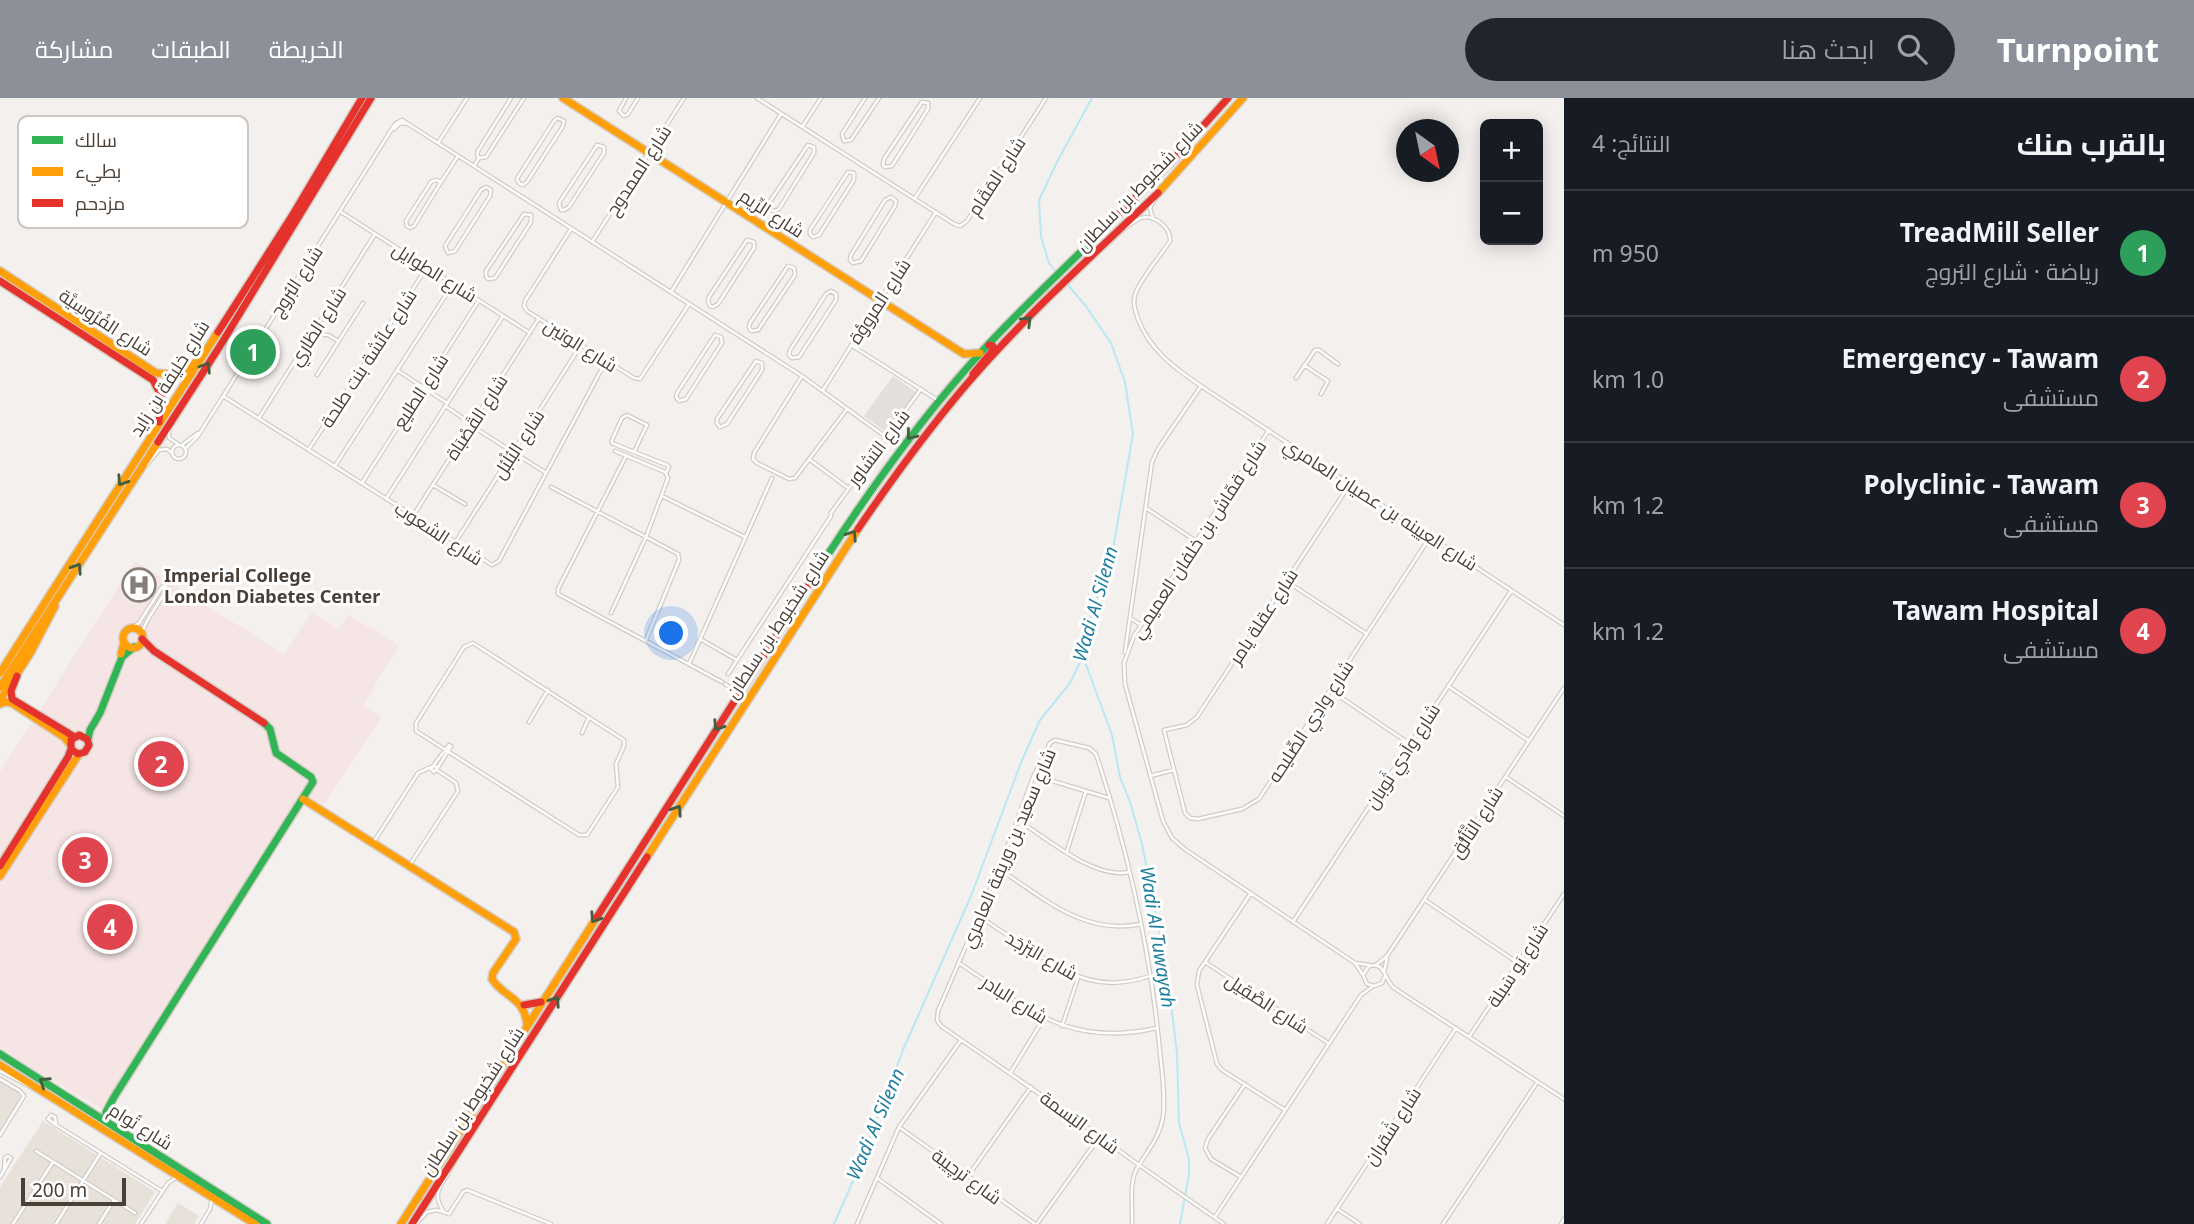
<!DOCTYPE html>
<html lang="ar">
<meta charset="utf-8">
<style>
:root{--surface:#171b24;--page:#20242c;--text:#f1f3f6;--muted:#9ea1a6;--line:#363941;--accent:#8c9099}
body{margin:0;font-family:"Noto Sans",Cairo,sans-serif;background:var(--page);color:var(--text);direction:rtl}
.controls{position:absolute;right:21px;top:21px;display:grid;overflow:hidden;border-radius:10px;box-shadow:0 4px 18px #0003}
.controls button{width:63px;height:63px;display:grid;place-items:center;padding:0;border:0;border-bottom:2px solid var(--line);background:var(--surface);color:var(--text);font:35px sans-serif}
.compass{position:absolute;left:1396px;top:21px;width:63px;height:63px;border-radius:50%;background:var(--surface);box-shadow:0 4px 18px #0003;rotate:147deg}
.scale{position:absolute;left:21px;bottom:18px;width:105px;box-sizing:border-box;padding-left:7px;border:4px solid #4b4037;border-top:0;font-size:19px;line-height:24px;white-space:nowrap;color:#4b4037;-webkit-text-stroke:5px #fff;paint-order:stroke}
.you{position:absolute;left:672px;top:536px;width:24px;height:24px;margin:-18px;border:5px solid #fff;border-radius:50%;background:#1a73e8;box-shadow:0 0 0 10px #1a73e833}
.badge{display:grid;place-items:center;width:46px;height:46px;border-radius:50%;background:var(--accent);color:#fff;font-size:23px;font-weight:700}
.pin{position:absolute;translate:-50% -50%;border:4px solid #fff;box-shadow:0 2px 7px #0006}
.list{margin:0;padding:0;list-style:none}
h2{display:flex;justify-content:space-between;align-items:center;height:91px;margin:0;padding:0 28px;font-size:30px}
h2 small{font-size:23px;font-weight:400;color:var(--muted)}
.list li{display:grid;grid-template-columns:46px 1fr auto;gap:21px;align-items:center;box-sizing:border-box;height:126px;padding:0 28px;border-top:2px solid var(--line)}
.list b{display:block;font-size:26px;white-space:nowrap}
.list p{margin:0;font-size:23px;white-space:nowrap;color:var(--muted)}
.list em{font-size:23px;font-style:normal;color:var(--muted)}
.icon{flex:none;width:38px;height:38px;fill:none;stroke:currentColor;stroke-width:2;stroke-linecap:round;stroke-linejoin:round}
.map{position:relative;flex:none;width:1564px;height:1126px;overflow:hidden;direction:ltr}
header{display:flex;align-items:center;gap:42px;box-sizing:border-box;height:98px;padding:0 35px;background:var(--accent);color:#fff}
header strong{font-size:33px}
nav{display:flex;gap:38px;margin-inline-start:auto;font-size:24px}
.search{width:490px;height:63px;background:var(--page);display:flex;align-items:center;gap:18px;box-sizing:border-box;padding:0 24px;border-radius:38px;color:var(--muted);font-size:26px}
main{display:flex}
aside{flex:1;background:var(--surface)}
.map>svg:first-child{display:block}
</style>
<header>
<strong>Turnpoint</strong>
<div class="search"><svg class="icon" aria-label="search" viewBox="0 0 24 24"><circle cx="10" cy="10" r="6"/><path d="M15 15l6 6"/></svg>ابحث هنا</div>
<nav><a>الخريطة</a><a>الطبقات</a><a>مشاركة</a></nav>
</header>
<main>
<aside>
<h2>بالقرب منك<small>النتائج: 4</small></h2>
<ul class="list">
<li><span class="badge" style="background:#2e9e5b">1</span><div><b>TreadMill Seller</b><p>رياضة · شارع البُروج</p></div><em>950 m</em></li>
<li><span class="badge" style="background:#e0444e">2</span><div><b>Emergency - Tawam</b><p>مستشفى</p></div><em>1.0 km</em></li>
<li><span class="badge" style="background:#e0444e">3</span><div><b>Polyclinic - Tawam</b><p>مستشفى</p></div><em>1.2 km</em></li>
<li><span class="badge" style="background:#e0444e">4</span><div><b>Tawam Hospital</b><p>مستشفى</p></div><em>1.2 km</em></li>
</ul>
</aside>
<div class="map">
<svg width="1564" height="1126" viewBox="0 0 1564 1126">
<rect width="100%" height="100%" fill="#f3f0ed"/>
<!-- residential -->
<path fill="#e8e1da" d="M0 979 27 996 0 1041Z
M43 1023 155 1094 135 1126H0V1089Z
M178 1105 199 1118 194 1126H165Z"/>
<!-- medical -->
<path fill="#f5e6e5" d="M135 463 284 556 312 514 338 531 348 517 399 547 363 607 381 619 322 710 305 699 102 1011 25 966 0 948V674Z"/>
<!-- parking -->
<path fill="#e3dfdc" d="M893 278 917 295 887 335 864 318Z"/>
<g fill="none" stroke-linecap="round" stroke-linejoin="round">
<!-- stream -->
<path stroke="#bae7f4" stroke-width="2" d="M1057 175 1049 165 1041 139 1039 102 1057 64 1092 0
M1084 561 1112 637 1120 679 1130 704 1142 746 1167 873 1177 955 1179 1025 1189 1061V1076L1180 1126
M834 1126 857 1074 903 952 971 798 1022 662 1040 622 1070 585 1083 558 1086 534 1113 451 1133 336 1125 284 1111 245 1085 207 1068 187"/>
<defs>
<path id="street" d="M626 0 619 13 624 18 628 16 638 0
M757 0 954 126 960 128 967 123 1046 0
M865 0 842 36 844 43 851 42 879 0
M922 4 928 5V11L892 68 885 69 883 67 884 61Z
M558 20 564 23 563 28 527 84 523 87 520 86 517 82 518 79 554 23Z
M802 29 821 0
M394 31 400 25 409 26
M438 45 467 0
M597 47 604 49V55L569 109 564 112H561L559 105Z
M808 47 814 49V55L779 111 775 113 770 112 769 105Z
M479 60 486 59 524 0
M474 68 479 60 477 57 478 53 511 0
M848 74 854 75V82L819 137 813 139 810 136V132Z
M436 82 441 84 414 128 410 130 407 128 406 123 431 84Z
M441 84 458 58
M486 89 491 92 490 98 455 153 448 155 445 148 481 92Z
M891 99 896 103 895 108 861 163 853 165 850 162 851 157 885 102Z
M915 100 980 0
M341 114 530 235
M524 116 531 117V124L495 180 488 181 486 178V173Z
M1153 121 1150 110 1156 99
M1125 130C1130 127 1135 122 1141 120 1155 116 1171 130 1170 143 1159 160 1144 176 1136 194 1132 203 1135 212 1138 221 1150 252 1173 269 1201 288L1564 527
M571 131 525 203 524 208 527 213 634 280 640 281 689 206
M747 142 754 144V150L718 206 713 209 710 208 708 203 709 199Z
M592 144 684 0
M788 168 794 170 795 177 758 232 751 233 749 229 750 225Z
M831 193 836 196V202L799 259 792 260 789 257 790 252 826 196Z
M671 194 781 16
M312 236 328 237 338 243
M715 237 721 239 722 245 686 301 679 303 676 299 677 295Z
M851 247 939 303
M756 263 762 265V272L727 326 720 329 717 325V321Z
M1304 267 1328 283 1321 296
M397 272 447 305
M317 277 363 205
M802 278 754 355 753 361 757 365 789 381 795 380 847 311
M1296 280 1315 252H1319L1338 266
M823 292 936 114
M223 298 492 467 499 463 606 263
M445 308 472 326
M259 320 375 136
M472 328 546 375
M169 330V340L178 346
M1269 332 1134 538 1124 565 1125 586 1163 723 1172 740 1186 752 1355 865 1363 877
M172 354a7 7 0 1 1 14 0a7 7 0 1 1-14 0Z
M182 347 198 335
M186 350 198 338 395 26 402 22 802 278 886 339
M309 351 427 169
M634 354 647 327 627 317 622 320 612 342V345L614 346 667 367 669 369 666 375
M626 358 558 491V496L722 584
M809 361 848 390
M146 368 159 352 167 351 172 355
M335 368 453 186
M362 385 479 202
M1350 386 1197 619 1187 627 1164 632 1185 715 1190 720 1198 721 1242 711 1259 701 1430 439
M433 387 465 406
M551 389 678 456 679 462 646 542
M662 398 745 439
M386 401 503 218
M1146 410 1196 443
M413 418 539 220
M455 445 581 247
M1286 483 1367 536
M611 515 646 439 668 380 665 374 615 353
M1130 520 1141 527
M132 530 139 525 162 489 166 488 167 491 147 523 141 536
M700 541 737 562
M473 545 624 642V648L616 666 618 689 587 737H579L416 633V625L464 549Z
M1125 554 1152 364 1158 351 1201 288
M689 566 772 380
M728 576 831 418V415L921 291
M725 586 739 595
M1448 588 1529 643
M1330 592 1410 646
M529 624 548 592
M582 635 589 619
M434 667 437 670 434 674 431 671Z
M433 668 449 647
M437 671 451 648
M1036 678 1109 700
M1150 678 1174 672
M1506 679 1564 718
M1018 722C1046 740 1095 782 1129 774
M373 745 418 675 431 669
M1067 753 1086 693
M409 768 458 693 456 685 437 672
M999 771C1044 800 1084 838 1141 826
M1251 795 1199 873 1197 887 1217 966 1222 972 1285 1012
M1425 802 1518 865
M980 819C998 831 1016 843 1034 854 1075 880 1102 894 1150 878
M1293 824 1511 493
M1205 864 1328 945
M959 865C1029 911 1068 950 1157 930
M1355 865 1369 867
M1376 867 1387 858 1564 590
M1384 874 1387 860
M1385 878 1382 885 1374 888 1367 886 1363 877 1369 868C1385 863 1384 881 1394 890L1564 1001
M1062 928 1078 880
M1469 939 1564 796
M0 973 31 989
M1011 974 1044 920
M0 981 20 993 24 998 0 1037
M51 1017 55 1019 56 1027 48 1021Z
M56 1027 162 1093
M899 1029 1035 1126
M36 1053 135 1115
M968 1078 1031 989
M0 1079 11 1060 8 1058 5 1060 4 1072
M1241 1079 1211 1061 1205 1050 1208 1041 1245 986
M877 1080 941 1126
M1337 1111 1360 1126
M444 1114C429 1093 445 1086 452 1067
M1215 1119 1361 897 1372 889
M13 1126 53 1064
M56 1126 100 1056
M99 1126 114 1102
M141 1126 168 1085 177 1079
M201 1126 210 1111 212 1101
M416 1126 427 1114 437 1112 449 1116 463 1094 467 1092 551 1126
M857 1126 899 1029 961 942
M1037 1126 1100 1038
M1132 1126C1133 1108 1128 1082 1139 1067 1149 1051 1160 1038 1163 1019 1166 995 1161 969 1159 944 1149 847 1127 749 1096 656L1089 650 1055 642 1050 645 1034 677 999 771 938 913 937 922 941 928C1006 973 1072 1017 1136 1065L1139 1067 1224 1126
M1327 1126 1456 930
M1443 1126 1536 986
M1561 1126 1564 1121"/>
<path id="fast" d="M825 461C873 387 925 315 985 250 1023 209 1063 172 1102 133
M88 641 90 632 100 615 122 559 134 549
M0 956 267 1126
M106 1023V1014L114 999 313 684 311 679 276 655 270 631 264 625"/>
<path id="slow" d="M563 0 964 256 980 255
M1158 95 1243 0
M0 173 156 275 177 277 198 263
M123 540a10 10 0 1 1 20 0a10 10 0 1 1-20 0Z
M121 556 124 544
M0 575 218 234
M0 589 158 344
M0 602 31 554 55 508
M0 606 5 604 12 605 64 639 69 645
M303 701 514 834 516 841 493 875 492 881C504 900 525 899 527 927
M647 759 858 431
M0 778 79 656
M0 967 255 1126
M401 1126 597 819"/>
<path id="jam" d="M1102 133 1170 65 1228 0
M0 183 153 282 161 297 159 324
M218 234 292 118 362 0
M973 276 993 252V248L989 247
M158 344 218 251 371 0
M858 431C892 381 927 333 966 287 1025 218 1093 157 1158 95
M142 541 154 553 264 625
M17 578 11 593 12 601 73 638
M0 768 68 659 71 651V642L79 637 87 641 89 647 85 654 78 656 71 651
M597 819 825 461
M524 907 541 904
M412 1126 647 759"/>
</defs>
<!-- street casing -->
<use href="#street" stroke="#d0ccc9" stroke-width="5"/>
<!-- fast casing -->
<use href="#fast" stroke="#d5cdc4" stroke-width="10"/>
<!-- slow casing -->
<use href="#slow" stroke="#d5cdc4" stroke-width="10"/>
<!-- jam casing -->
<use href="#jam" stroke="#d5cdc4" stroke-width="10"/>
<!-- street -->
<use href="#street" stroke="#fdfdfc" stroke-width="2.5"/>
<!-- fast -->
<use href="#fast" stroke="#30b455" stroke-width="7"/>
<!-- slow -->
<use href="#slow" stroke="#ff9f0a" stroke-width="7"/>
<!-- jam -->
<use href="#jam" stroke="#e5322d" stroke-width="7"/>
</g>
<!-- one-way arrows -->
<defs><path id="oneway-chevron" d="M-2-3.5L2.5 0L-2 3.5" fill="none" stroke-width="1.6" stroke-linecap="round" stroke-linejoin="round" transform="scale(1.75)"/></defs>
<g stroke="#445d3e">
<use href="#oneway-chevron" transform="translate(1027 223) rotate(-45)"/>
<use href="#oneway-chevron" transform="translate(206 269) rotate(-58)"/>
<use href="#oneway-chevron" transform="translate(911 337) rotate(129)"/>
<use href="#oneway-chevron" transform="translate(122 383) rotate(123)"/>
<use href="#oneway-chevron" transform="translate(852 437) rotate(-57)"/>
<use href="#oneway-chevron" transform="translate(77 470) rotate(-57)"/>
<use href="#oneway-chevron" transform="translate(718 628) rotate(123)"/>
<use href="#oneway-chevron" transform="translate(677 712) rotate(-57)"/>
<use href="#oneway-chevron" transform="translate(595 820) rotate(123)"/>
<use href="#oneway-chevron" transform="translate(555 903) rotate(-57)"/>
<use href="#oneway-chevron" transform="translate(44 984) rotate(-147)"/>
</g>
<!-- icons -->
<defs>
<symbol id="hospital-ring" viewBox="-11 -11 22 22"><circle r="9.5" fill="#fff" stroke="#867e77" stroke-width="1.5"/><path d="M-5-5h3v3.5h4V-5h3V5h-3V1.5h-4V5h-3Z" fill="#867e77"/></symbol>
</defs>
<g fill-rule="evenodd">
<use href="#hospital-ring" x="120" y="468" width="38" height="38"/>
</g>
<g text-anchor="middle" dominant-baseline="central" stroke-width="6" stroke-linejoin="round" paint-order="stroke">
<!-- street labels -->
<g font-size="18" fill="#4b4037" stroke="#fff">
<text transform="translate(638 72) rotate(-57)">شارع الممدوح</text>
<text transform="translate(996 78) rotate(-57)">شارع المَقَام</text>
<text transform="translate(1139 88) rotate(-46)">شارع شخبوط بن سلطان</text>
<text transform="translate(772 115) rotate(33)">شارع الرِّيم</text>
<text transform="translate(435 174) rotate(32)">شارع الطوايل</text>
<text transform="translate(296 183) rotate(-57)">شارع البُروج</text>
<text transform="translate(879 203) rotate(-57)">شارع المروؤة</text>
<text transform="translate(106 224) rotate(33)">شارع الفُرُوسِيَّة</text>
<text transform="translate(317 228) rotate(-57)">شارع الظاري</text>
<text transform="translate(581 247) rotate(32)">شارع الوتين</text>
<text transform="translate(368 260) rotate(-57)">شارع عائشة بنت طلحة</text>
<text transform="translate(169 280) rotate(-58)">شارع خليفة بن زايد</text>
<text transform="translate(420 293) rotate(-57)">شارع الطليع</text>
<text transform="translate(476 319) rotate(-57)">شارع القَصْبَاة</text>
<text transform="translate(518 346) rotate(-57)">شارع البُلْبُل</text>
<text transform="translate(878 349) rotate(-53)">شارع التشاور</text>
<text transform="translate(1381 406) rotate(33)">شارع العيينه بن عصيان العامري</text>
<text transform="translate(439 435) rotate(33)">شارع الشعوب</text>
<text transform="translate(1198 441) rotate(-57)">شارع قمّاش بن خلفان العميمي</text>
<text transform="translate(1263 518) rotate(-57)">شارع عقلة يامر</text>
<text transform="translate(777 526) rotate(-57)">شارع شخبوط بن سلطان</text>
<text transform="translate(1310 623) rotate(-57)">شارع وادِي الصِّليحه</text>
<text transform="translate(1402 658) rotate(-57)">شارع واَدي ثَوبان</text>
<text transform="translate(1476 724) rotate(-57)">شارع التَّألُّق</text>
<text transform="translate(1008 750) rotate(-67)">شارع سعيد بن وريقة العامري</text>
<text transform="translate(1042 857) rotate(30)">شارع البَرْجَد</text>
<text transform="translate(1517 867) rotate(-57)">شارع يَو سَبلة</text>
<text transform="translate(1015 901) rotate(32)">شارع البادر</text>
<text transform="translate(1267 905) rotate(33)">شارع الصَّقِيل</text>
<text transform="translate(472 1003) rotate(-57)">شارع شخبوط بن سلطان</text>
<text transform="translate(1080 1024) rotate(36)">شارع البَسمة</text>
<text transform="translate(141 1028) rotate(32)">شارع تُوام</text>
<text transform="translate(1392 1028) rotate(-57)">شارع شَقران</text>
<text transform="translate(967 1078) rotate(36)">شارع ترچيبة</text>
</g>
<!-- poi labels -->
<g font-size="18" font-weight="bold" fill="#4b4037" stroke="#fff" text-anchor="start">
<text x="164" y="477">Imperial College<tspan x="164" dy="21">London Diabetes Center</tspan></text>
</g>
<!-- water labels -->
<g font-size="19" font-style="italic" fill="#207f9f" stroke="#fff">
<text transform="translate(1095 506) rotate(-74)">Wadi Al Silenn</text>
<text transform="translate(1158 839) rotate(81)">Wadi Al Tuwayah</text>
<text transform="translate(875 1026) rotate(-67)">Wadi Al Silenn</text>
</g>
</g>
<!-- legend -->
<rect x="18" y="18" width="230" height="112" rx="10" fill="#fff" stroke="#c9c6c3" stroke-width="2"/>
<rect x="32" y="38" width="31" height="8" fill="#30b455"/>
<rect x="32" y="69" width="31" height="9" fill="#ff9f0a"/>
<rect x="32" y="101" width="31" height="8" fill="#e5322d"/>
<g font-size="19" fill="#4b4037">
<text x="75" y="49">سالك</text>
<text x="75" y="80">بطيء</text>
<text x="75" y="112">مزدحم</text>
</g>
</svg>
<div class="controls">
<button>+</button>
<button>−</button>
</div>
<svg class="compass" viewBox="-18 -18 36 36"><path d="M0-13l5 13h-10z" fill="#e53935"/><path d="M0 13l5-13h-10z" fill="#9ea1a6"/></svg>
<div class="scale">200 m</div>
<div class="you"></div>
<div class="pin badge" style="left:253px;top:254px;background:#2e9e5b">1</div>
<div class="pin badge" style="left:161px;top:666px;background:#e0444e">2</div>
<div class="pin badge" style="left:85px;top:762px;background:#e0444e">3</div>
<div class="pin badge" style="left:110px;top:829px;background:#e0444e">4</div>
</div>
</main>
